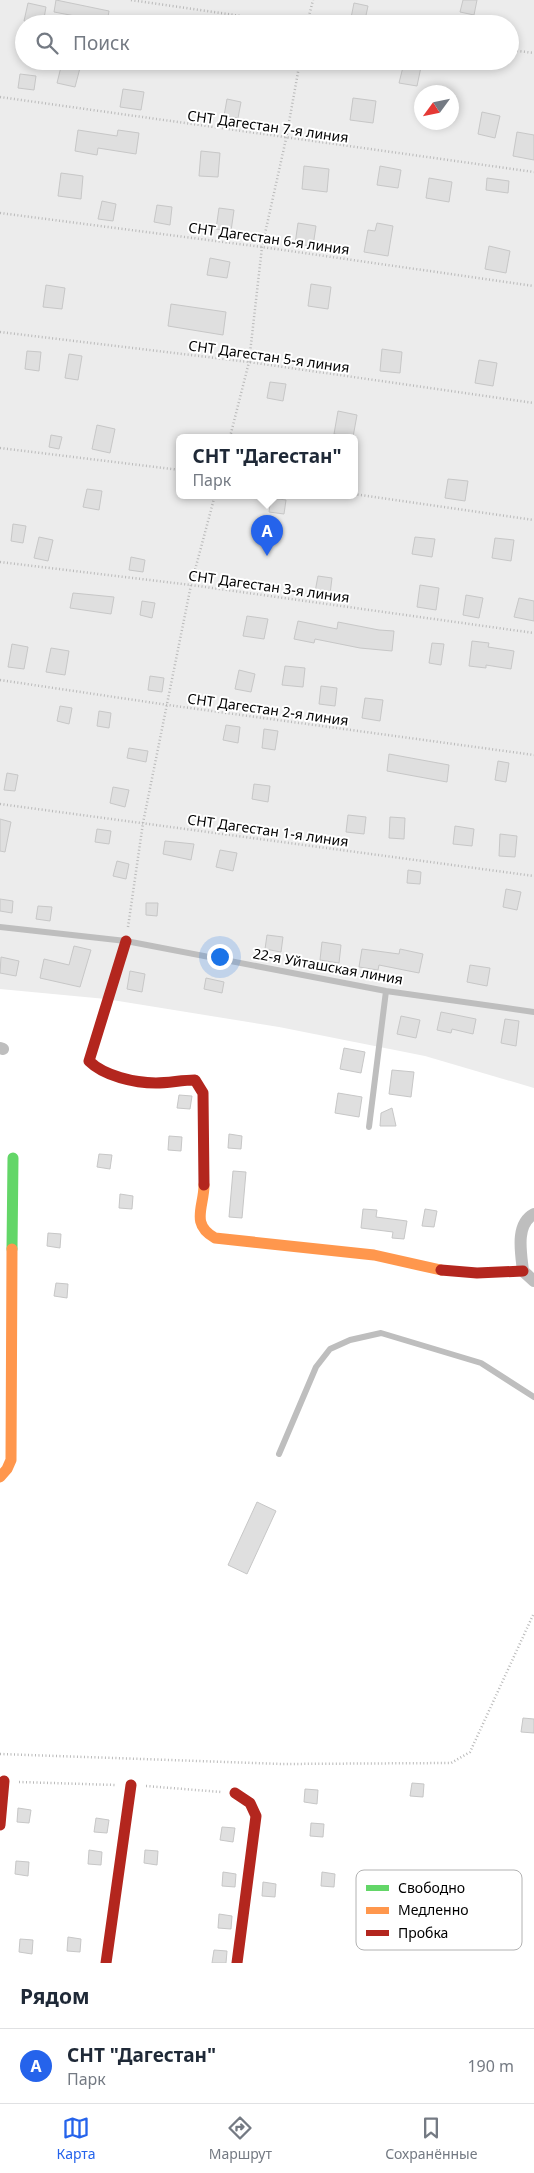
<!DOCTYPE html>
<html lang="ru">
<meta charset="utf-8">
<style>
:root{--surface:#fff;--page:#f2f2f3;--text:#1f2937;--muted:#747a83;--line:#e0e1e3;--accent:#2563eb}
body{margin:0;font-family:"Noto Sans",sans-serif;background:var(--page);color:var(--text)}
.compass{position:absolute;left:414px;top:85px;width:45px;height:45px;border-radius:50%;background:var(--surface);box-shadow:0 2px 8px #0003;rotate:237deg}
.you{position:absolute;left:219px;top:956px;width:18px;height:18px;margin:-12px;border:4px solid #fff;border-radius:50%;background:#1a73e8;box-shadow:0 0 0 8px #1a73e833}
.badge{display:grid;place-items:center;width:32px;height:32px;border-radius:50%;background:var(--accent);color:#fff;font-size:16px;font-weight:700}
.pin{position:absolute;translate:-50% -41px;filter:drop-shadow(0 1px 2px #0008)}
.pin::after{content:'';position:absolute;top:26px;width:18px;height:15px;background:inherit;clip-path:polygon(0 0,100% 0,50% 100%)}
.popup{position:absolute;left:176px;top:434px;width:182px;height:65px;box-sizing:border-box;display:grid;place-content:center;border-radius:8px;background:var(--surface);filter:drop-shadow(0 1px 4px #0005);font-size:16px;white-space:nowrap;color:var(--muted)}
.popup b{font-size:19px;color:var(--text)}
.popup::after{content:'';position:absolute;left:50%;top:100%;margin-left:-10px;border:10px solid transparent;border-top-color:var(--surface)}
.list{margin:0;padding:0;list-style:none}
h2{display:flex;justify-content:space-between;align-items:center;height:65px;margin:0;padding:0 20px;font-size:21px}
h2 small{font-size:16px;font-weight:400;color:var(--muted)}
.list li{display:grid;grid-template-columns:32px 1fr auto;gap:15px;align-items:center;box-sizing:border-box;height:75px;padding:0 20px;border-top:1px solid var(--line)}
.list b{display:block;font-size:19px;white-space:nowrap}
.list p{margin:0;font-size:16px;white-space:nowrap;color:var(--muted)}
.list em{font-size:16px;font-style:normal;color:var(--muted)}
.icon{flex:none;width:28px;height:28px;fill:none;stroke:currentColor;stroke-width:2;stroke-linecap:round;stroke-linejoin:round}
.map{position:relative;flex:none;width:534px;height:1963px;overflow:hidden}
.search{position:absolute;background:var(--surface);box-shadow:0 2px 8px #0003;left:15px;right:15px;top:15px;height:55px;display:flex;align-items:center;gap:12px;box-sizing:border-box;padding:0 18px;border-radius:28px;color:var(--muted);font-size:19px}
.sheet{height:140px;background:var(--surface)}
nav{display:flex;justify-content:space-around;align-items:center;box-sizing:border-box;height:70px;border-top:1px solid var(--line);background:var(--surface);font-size:14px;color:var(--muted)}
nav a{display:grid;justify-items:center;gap:2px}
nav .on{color:var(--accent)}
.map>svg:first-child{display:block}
</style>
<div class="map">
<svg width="534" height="1963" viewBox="0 0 534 1963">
<rect width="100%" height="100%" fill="#fff"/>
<!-- green -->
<path fill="#ececec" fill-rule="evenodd" d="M0 0H534V1088L425 1056 279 1027 106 999 0 989ZM24 24H510V61H24ZM422 92H452V122H422ZM180 437H354V495H180Z"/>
<!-- building -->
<path fill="#dfdfdf" stroke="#c7c7c7" d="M56 0 109 11 107 22 54 12Z
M463 0H477L474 15 460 12Z
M28 3 46 7 43 24 24 21Z
M354 3 368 6 365 20 351 18Z
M62 63 80 68 75 87 57 83Z
M404 63 421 67 417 86 399 83Z
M20 74 36 76 34 90 18 88Z
M123 89 144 92 141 110 120 107Z
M353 98 376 101 373 123 350 120Z
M227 99 241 102 238 118 224 116Z
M482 112 500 116 495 138 478 134Z
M78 130 117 136 118 130 139 133 136 154 98 148 97 155 75 151Z
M517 132 534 135V160L513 156Z
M201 151 220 153 218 177 199 176Z
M304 166 329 169 327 192 302 189Z
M380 166 401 170 398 188 377 185Z
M61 173 83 176 81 199 58 196Z
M429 178 452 182 449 202 426 198Z
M487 178 509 181 508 193 486 190Z
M102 201 116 204 113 221 98 219Z
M157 205 172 207 170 225 154 222Z
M219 208 234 210 231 231 216 229Z
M298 223 316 226 313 246 295 244Z
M377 223 393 226 388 256 364 252 368 230 375 231Z
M489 246 510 251 506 273 485 269Z
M210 258 230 262 227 278 207 275Z
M311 284 331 287 328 309 308 306Z
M46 285 65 288 62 309 43 307Z
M171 304 226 312 223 335 168 326Z
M382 349 402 352 400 373 380 371Z
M27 351 41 352 39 371 25 369Z
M69 354 82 356 78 380 65 378Z
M479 360 497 363 493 386 475 383Z
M270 382 286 384 283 401 267 398Z
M338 411 357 415 353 437 334 434Z
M97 425 115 429 110 453 92 449Z
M51 435 62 437 59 449 49 447Z
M448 479 468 481 465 501 445 498Z
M87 489 102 491 99 510 83 507Z
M271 498 286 500 284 514 269 512Z
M13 524 26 526 23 543 11 541Z
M39 537 53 540 48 561 34 558Z
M415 537 435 539 432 557 412 554Z
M495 538 514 540 511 561 492 558Z
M131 557 145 560 143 572 129 570Z
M318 576 332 578 330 594 315 592Z
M420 585 439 588 436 610 417 607Z
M73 593 114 597 111 614 70 608Z
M466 595 483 598 479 618 463 615Z
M519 598 534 601V621L514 617Z
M142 601 155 603 152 618 140 615Z
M247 616 268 619 264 639 243 636Z
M298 621 337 629 338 622 379 630 394 631 392 651 360 648 315 639 314 643 294 639Z
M472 641 489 643 488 647 514 651 511 669 486 665V668L469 666Z
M432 643 444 644 441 665 429 663Z
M12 644 28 647 24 669 8 667Z
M51 648 69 651 65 675 46 672Z
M285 666 305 668 303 687 282 685Z
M239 670 255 674 251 692 235 689Z
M150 676 164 678 162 692 148 690Z
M321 686 337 688 335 706 319 704Z
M365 698 383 700 380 721 362 718Z
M60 706 72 708 69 724 57 721Z
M99 711 111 713 109 728 97 726Z
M226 725 240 727 238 743 223 740Z
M264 729 278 731 275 750 262 748Z
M129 748 148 751 146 762 127 758Z
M389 754 449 765 447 782 387 771Z
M498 761 509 763 506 782 495 780Z
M7 773 18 775 15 791 4 790Z
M254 784 270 786 268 802 252 799Z
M113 787 129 790 125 807 110 803Z
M348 815 366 817 364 834 346 832Z
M390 817 405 818 404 839 389 838Z
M0 819 11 822 5 852 0 851Z
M455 826 474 829 472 846 453 844Z
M97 829 111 831 109 844 95 842Z
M500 834 517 836 515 857 499 856Z
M165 841 194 844 191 860 163 854Z
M220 850 237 853 233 871 216 867Z
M117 861 129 864 126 879 113 876Z
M408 870 421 872 420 884 407 883Z
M506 889 521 892 517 910 503 907Z
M0 899 13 901 12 913 0 911Z
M146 903H158L157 916 146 915Z
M38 906 52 907 50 921 36 919Z
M267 935 283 937 281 952 265 949Z
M322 942 341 945 339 963 320 960Z
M74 946 91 950 80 987 40 978 44 959 69 965Z
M362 949 399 954 400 949 423 954 419 973 379 965 378 970 359 967Z
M1 957 19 961 16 976 0 973Z
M470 965 490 968 487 986 467 982Z
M130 971 145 974 142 992 127 989Z
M206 978 224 982 222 993 204 989Z
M441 1012 476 1019 473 1034 452 1029 451 1033 437 1030Z
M401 1016 420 1020 416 1038 397 1034Z
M505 1019 519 1021 516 1046 501 1043Z
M344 1048 365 1052 361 1073 340 1069Z
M392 1070 414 1072 411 1097 389 1094Z
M338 1093 362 1097 359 1117 335 1113Z
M179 1095 192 1096 190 1109 177 1108Z
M392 1108 396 1126H380L381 1113Z
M229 1134 242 1136 241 1149 228 1148Z
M169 1136 182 1137 181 1151 168 1150Z
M99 1154 112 1155 110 1169 97 1167Z
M233 1171 246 1172 242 1218 229 1217Z
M120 1194 133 1196 132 1209 119 1208Z
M363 1209 377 1210 376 1217 407 1221 404 1239 392 1238 393 1232 361 1228Z
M425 1209 437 1211 434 1227 422 1226Z
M48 1233 61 1234 60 1248 47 1246Z
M56 1283 68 1284 67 1298 54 1296Z
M257 1502 276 1511 247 1574 228 1565Z
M523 1718 534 1719V1733L521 1732Z
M412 1783 424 1784 423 1797 410 1796Z
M305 1789 318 1790 317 1804 304 1802Z
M18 1808 31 1810 29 1823 17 1822Z
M96 1818 109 1820 107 1833 94 1832Z
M311 1823 324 1824 323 1837 310 1836Z
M222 1827 235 1828 233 1842 220 1840Z
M89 1850 102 1852 101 1865 88 1864Z
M145 1850 158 1851 157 1865 144 1863Z
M16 1861 29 1862 28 1876 15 1874Z
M223 1872 236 1874 235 1887 222 1886Z
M322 1872 335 1874 334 1887 321 1886Z
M263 1882 276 1884 275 1897 262 1896Z
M219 1914 232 1916 231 1929 218 1928Z
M68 1937 81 1939 80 1952 67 1951Z
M20 1939 33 1940 32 1954 19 1952Z
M214 1950 227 1951 226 1963H212Z"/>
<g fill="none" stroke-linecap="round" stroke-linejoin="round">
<!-- path -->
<path stroke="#b9b9b9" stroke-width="2.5" stroke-dasharray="1 2.5" stroke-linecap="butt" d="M131 0 296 24
M307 24 313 0
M510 50 534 53
M0 97 534 172
M0 213 262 247 534 286
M0 332 249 362 534 403
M230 437 249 362 262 247 286 139 300 61
M0 448 180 470
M354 494 534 520
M0 562 191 585 534 633
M0 680 168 705 534 755
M0 804 534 876
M128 927 143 823 191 585 215 495
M0 1754 283 1764 451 1763 470 1752 534 1613
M19 1782 116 1785
M146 1786 221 1792"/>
<!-- lane -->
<path stroke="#bebebe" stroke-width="6" d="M0 927 126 941 386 991 534 1012
M369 1127 386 991
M279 1454 316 1367 330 1349 350 1340 381 1333 481 1363 534 1397"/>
<!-- street -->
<path stroke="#bebebe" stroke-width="12" d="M0 1048 3 1049
M534 1214C515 1224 521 1253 523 1271L534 1281"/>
<!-- fast -->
<path stroke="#63d668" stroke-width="11" d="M12 1249 13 1158"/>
<!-- slow -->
<path stroke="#ff974d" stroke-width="11" d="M204 1185C204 1207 190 1224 215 1238L374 1255 441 1270
M0 1477 7 1469 11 1460 12 1249"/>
<!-- jam -->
<path stroke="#b3261e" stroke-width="11" d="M126 941 89 1061C104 1076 135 1083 156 1083 169 1083 182 1080 195 1080L203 1093 204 1185
M441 1270 477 1273 523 1271
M235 1793 250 1803 256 1816 237 1963
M0 1825 4 1781
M106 1963 131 1785"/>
</g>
<g text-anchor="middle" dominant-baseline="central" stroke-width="4" stroke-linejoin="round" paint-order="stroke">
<!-- street labels -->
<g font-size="14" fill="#000" stroke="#fff">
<text transform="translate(268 126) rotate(8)">СНТ Дагестан 7-я линия</text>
<text transform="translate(269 238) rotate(8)">СНТ Дагестан 6-я линия</text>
<text transform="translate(269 356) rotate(8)">СНТ Дагестан 5-я линия</text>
<text transform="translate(269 586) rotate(8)">СНТ Дагестан 3-я линия</text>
<text transform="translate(268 709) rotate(8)">СНТ Дагестан 2-я линия</text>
<text transform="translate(268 830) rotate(8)">СНТ Дагестан 1-я линия</text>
<text transform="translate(328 966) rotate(10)">22-я Уйташская линия</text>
</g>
</g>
<!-- legend -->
<rect x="356" y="1870" width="166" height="80" rx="8" fill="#fff" stroke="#b2b2b2" stroke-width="1"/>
<rect x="366" y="1885" width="23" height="6" fill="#63d668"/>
<rect x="366" y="1907" width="23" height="7" fill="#ff974d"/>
<rect x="366" y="1930" width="23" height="6" fill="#b3261e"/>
<g font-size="14" fill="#000">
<text x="398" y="1893">Свободно</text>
<text x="398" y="1915">Медленно</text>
<text x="398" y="1938">Пробка</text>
</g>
</svg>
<svg class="compass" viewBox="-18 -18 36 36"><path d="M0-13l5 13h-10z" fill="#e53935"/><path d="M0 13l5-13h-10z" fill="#747a83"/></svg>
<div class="you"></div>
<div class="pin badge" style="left:267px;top:556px">A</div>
<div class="popup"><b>СНТ &quot;Дагестан&quot;</b>Парк</div>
<div class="search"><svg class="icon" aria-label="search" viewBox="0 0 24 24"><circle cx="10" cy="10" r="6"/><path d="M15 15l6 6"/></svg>Поиск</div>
</div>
<section class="sheet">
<h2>Рядом<small></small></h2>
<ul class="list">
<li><span class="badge">A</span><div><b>СНТ &quot;Дагестан&quot;</b><p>Парк</p></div><em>190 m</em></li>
</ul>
</section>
<nav>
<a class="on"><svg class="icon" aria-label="map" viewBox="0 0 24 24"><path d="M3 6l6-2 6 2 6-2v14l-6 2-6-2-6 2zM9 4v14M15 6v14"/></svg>Карта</a>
<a><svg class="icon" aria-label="directions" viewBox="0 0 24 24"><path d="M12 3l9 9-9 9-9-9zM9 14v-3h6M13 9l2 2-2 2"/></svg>Маршрут</a>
<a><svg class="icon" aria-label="saved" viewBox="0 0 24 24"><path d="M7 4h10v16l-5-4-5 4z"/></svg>Сохранённые</a>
</nav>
